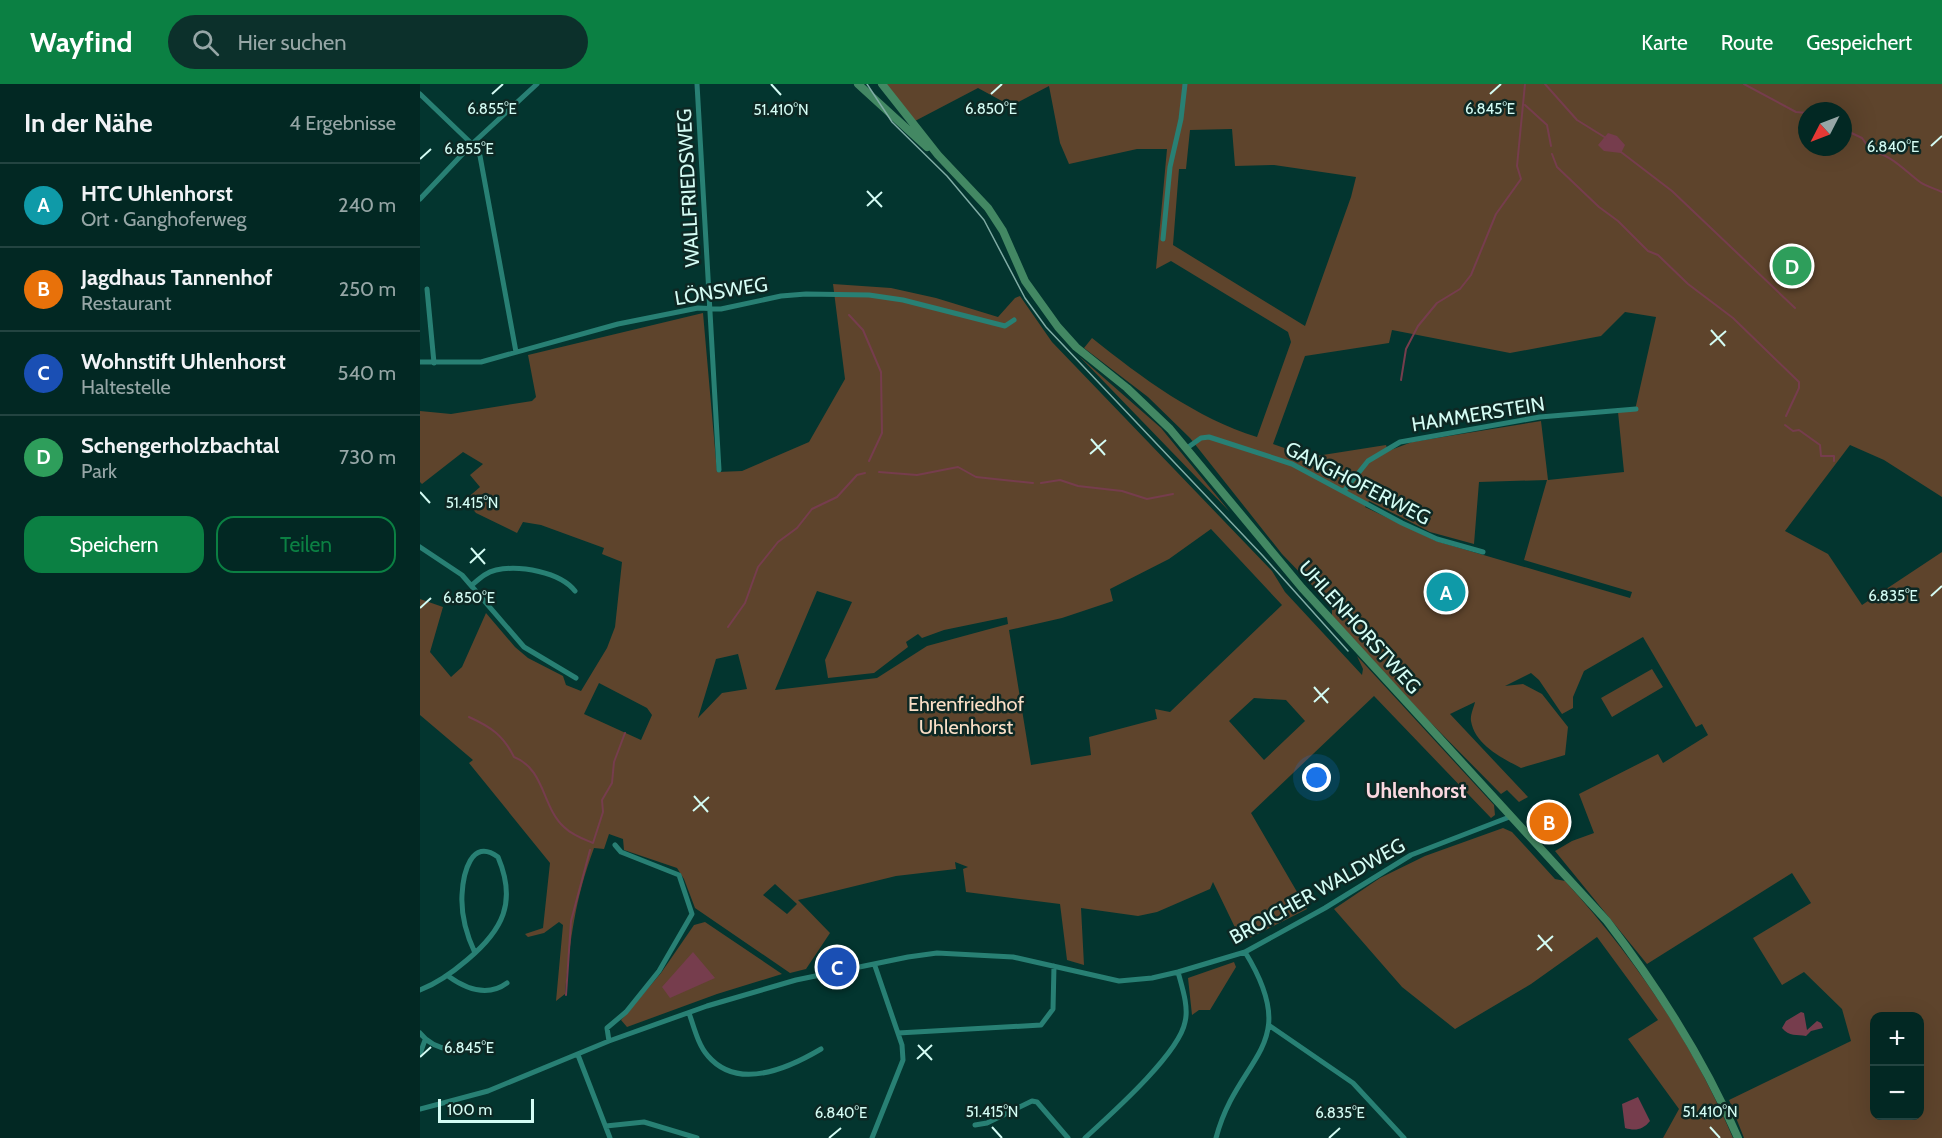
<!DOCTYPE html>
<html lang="de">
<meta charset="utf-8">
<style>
:root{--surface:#022823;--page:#0c302b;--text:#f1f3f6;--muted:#96a6a6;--line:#234441;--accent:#0b8043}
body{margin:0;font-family:Cabin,sans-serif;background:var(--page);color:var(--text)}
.controls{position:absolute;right:18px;bottom:18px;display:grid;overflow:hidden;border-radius:12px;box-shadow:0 6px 24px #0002}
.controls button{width:54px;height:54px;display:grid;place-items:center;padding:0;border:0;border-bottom:2px solid var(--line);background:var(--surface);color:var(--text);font:30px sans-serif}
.compass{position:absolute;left:1378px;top:18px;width:54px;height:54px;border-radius:50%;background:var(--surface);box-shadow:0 6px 24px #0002;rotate:228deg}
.scale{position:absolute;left:18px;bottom:15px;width:96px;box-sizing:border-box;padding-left:6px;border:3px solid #d4fcf4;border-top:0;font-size:16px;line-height:21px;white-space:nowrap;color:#d4fcf4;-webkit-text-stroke:4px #0d2824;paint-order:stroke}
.you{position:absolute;left:897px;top:694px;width:21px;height:21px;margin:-15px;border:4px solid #fff;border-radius:50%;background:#1a73e8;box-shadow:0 0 0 9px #1a73e833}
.badge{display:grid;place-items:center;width:39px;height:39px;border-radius:50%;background:var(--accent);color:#fff;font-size:20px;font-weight:700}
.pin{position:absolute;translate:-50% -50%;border:3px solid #fff;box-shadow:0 2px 6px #0006}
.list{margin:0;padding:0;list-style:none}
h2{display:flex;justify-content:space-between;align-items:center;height:78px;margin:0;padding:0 24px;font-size:26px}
h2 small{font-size:20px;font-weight:400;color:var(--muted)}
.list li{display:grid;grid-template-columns:39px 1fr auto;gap:18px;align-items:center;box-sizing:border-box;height:84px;padding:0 24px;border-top:2px solid var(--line)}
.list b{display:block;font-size:22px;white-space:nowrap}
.list p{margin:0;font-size:20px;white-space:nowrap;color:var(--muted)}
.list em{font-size:20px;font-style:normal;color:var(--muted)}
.actions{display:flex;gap:12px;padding:18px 24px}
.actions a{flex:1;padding:14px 0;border:2px solid var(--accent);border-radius:18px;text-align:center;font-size:21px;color:var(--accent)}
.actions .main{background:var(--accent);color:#fff}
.icon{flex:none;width:33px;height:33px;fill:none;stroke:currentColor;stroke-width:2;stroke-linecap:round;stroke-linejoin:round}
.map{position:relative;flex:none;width:1522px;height:1054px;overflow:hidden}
header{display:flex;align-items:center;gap:36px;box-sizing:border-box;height:84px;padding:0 30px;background:var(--accent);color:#fff}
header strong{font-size:28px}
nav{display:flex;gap:33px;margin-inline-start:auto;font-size:21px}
.search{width:420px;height:54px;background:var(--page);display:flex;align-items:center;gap:15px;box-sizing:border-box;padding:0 21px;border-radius:33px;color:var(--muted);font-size:22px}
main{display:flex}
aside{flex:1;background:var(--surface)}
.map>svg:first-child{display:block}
</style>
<header>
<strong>Wayfind</strong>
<div class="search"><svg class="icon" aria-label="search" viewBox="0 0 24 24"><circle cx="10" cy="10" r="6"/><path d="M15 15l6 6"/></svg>Hier suchen</div>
<nav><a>Karte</a><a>Route</a><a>Gespeichert</a></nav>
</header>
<main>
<aside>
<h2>In der Nähe<small>4 Ergebnisse</small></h2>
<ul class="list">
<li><span class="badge" style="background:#0f9aa8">A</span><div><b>HTC Uhlenhorst</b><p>Ort · Ganghoferweg</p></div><em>240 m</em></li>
<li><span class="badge" style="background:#e8710a">B</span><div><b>Jagdhaus Tannenhof</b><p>Restaurant</p></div><em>250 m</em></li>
<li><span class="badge" style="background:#1a4fb4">C</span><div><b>Wohnstift Uhlenhorst</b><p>Haltestelle</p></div><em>540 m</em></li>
<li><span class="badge" style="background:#2e9e5b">D</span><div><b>Schengerholzbachtal</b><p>Park</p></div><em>730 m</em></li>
</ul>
<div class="actions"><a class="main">Speichern</a><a>Teilen</a></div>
</aside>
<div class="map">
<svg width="1522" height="1054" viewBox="0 0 1522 1054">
<rect width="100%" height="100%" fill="#03352f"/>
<!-- green -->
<path fill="#5e442c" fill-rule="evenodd" d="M464 0H1522V413L1464 376 1430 361 1365 447 1408 470 1442 521 1522 468V1054H1324L1309 1016 1431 957 1422 925 1384 888 1362 901 1333 854 1391 819 1372 789 1227 880 1135 767 1152 757 1174 749 1159 710 1238 670 1243 679 1288 651 1282 640 1276 643 1223 553 1164 587 1153 613V624L1142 630 1119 596 1111 589 1085 602 1103 600 1122 610 1148 643 1145 671 1101 684C1082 674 1055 661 1051 637 1050 631 1054 623 1055 618L1030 630 1108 713 1099 718 1087 706 1081 710 1007 635 912 532V522L862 470 770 354 728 313 664 264 672 254C722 294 776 334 837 353L871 258 868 248 751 177 736 185 747 65H717L649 80 640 59 629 2 591 22 558 4 495 37ZM1387 27H1423V63H1387ZM812 45 815 82 854 81 936 93 931 113 885 242 753 161 759 85H766L770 46ZM1205 228 1236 233 1215 326 1198 328 1204 388 1128 396 1121 337 992 358 968 367 966 361 890 373 853 360 885 272 969 259 972 246 1090 269 1181 252ZM1127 396 1104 476 1212 508 1210 514 1016 457 945 423 949 417 1010 448 1054 460 1059 398ZM1454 932H1500V1032H1454Z
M413 200 471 204 516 214 578 233 595 214 600 212 632 258 852 487 865 508 942 591 943 585 937 572 1074 721 1075 731 1071 734 954 612 831 729 887 825 822 858 793 798 790 805 737 828 718 832 661 824 664 881 647 876 640 820 546 808 543 785 548 783 535 778 536 785 476 792 378 816 410 849 386 885 370 889 275 824 264 795 257 784 204 766 203 755 189 750 184 765 174 764C155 815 150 856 145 910L136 917 143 841 139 838 124 849 108 853 105 850 123 844 130 779 49 679 53 676 0 631V515L23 523 10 568 31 593 42 583 66 529 95 563 108 574 143 592 146 601 161 607 187 564 195 543 202 478 182 470 184 464 121 441 103 438 97 449 56 429 45 416 60 403 50 391 63 380 43 368 2 400 0 398V327L31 330 112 317 116 313 108 271 283 229 297 388 322 387 389 358 425 295ZM791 445 862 521 750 628 735 625 737 635 669 653 671 671 611 681 589 546 642 534 693 517 690 505 749 475ZM397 507 432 518 405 576 408 594 454 589 488 563 486 558 498 550 502 554 524 546 587 533 588 540 507 562 457 594 355 606ZM318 570 327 605 302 609 278 634 296 575ZM179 599 227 624 232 631 221 656 164 630ZM834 614 866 616 885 637 844 676 809 637ZM355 800 377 820 367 830 343 811Z
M659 272 741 344 810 428Z
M1232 585 1243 603 1192 633 1181 614Z
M1083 744 1092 748 1135 795 1145 797C1215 874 1272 958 1313 1054H1243L1259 1025 1208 955 1238 936 1177 853 1111 900 1035 945 982 903 914 825 960 794 1005 772Z
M285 838 362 890 297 910 207 943 201 936 241 889 274 841Z
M814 878 816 883 790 926H779L772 931 768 894Z"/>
<!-- water -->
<path fill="#763d4d" d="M1188 49 1197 52 1205 61 1201 69 1184 67 1178 61Z
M273 868 295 894 250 914 242 903Z
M1381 928 1384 929 1387 946 1397 937 1401 939 1403 944 1391 947 1386 952C1377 950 1369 953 1362 944L1366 937Z
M1218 1013 1230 1037C1223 1046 1215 1047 1205 1044L1202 1020Z"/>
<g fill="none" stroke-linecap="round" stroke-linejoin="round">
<!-- stream -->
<path stroke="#763d4d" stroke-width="2" d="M1125 0 1157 36 1186 54
M1324 0 1376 28 1387 29
M1105 21 1127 41 1131 62
M1423 45 1442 54 1452 68C1471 70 1485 87 1500 98 1505 102 1516 105 1522 108
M1201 68 1252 107 1375 224
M1132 70 1137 83 1179 123 1198 137 1228 167 1238 171 1268 200 1313 234 1379 298V304L1366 332
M429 231 443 246 461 288 462 349 449 377
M981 296 986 265 998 242 1017 219 1040 205 1051 191 1076 130 1101 95 1097 82 1105 0
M1365 341 1373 347 1379 346 1400 361 1401 372H1414V377
M459 388 497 391 538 383 556 393 613 399
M621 399 640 396 658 402 702 407 727 415 753 410
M308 543 325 519 338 483 358 458 377 444 392 425 417 413 437 391 445 389
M49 633C71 643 83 651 94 673 125 685 122 723 144 743 152 751 163 755 173 759L183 728 182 716 192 699 194 678 205 649
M146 911 151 837 170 766"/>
<!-- minor -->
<path stroke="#288074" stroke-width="5" d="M277 0 299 386
M0 10 52 60 60 72 96 268
M0 115 52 60 117 0
M743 155 750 83 761 35 765 0
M7 205 14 279
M0 278H61L198 240 278 224 301 225 361 212 386 210 449 211 483 216 585 242 594 236
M767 364 781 354 789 353 872 380 982 439 1017 455 1063 468
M924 407 948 377 980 358 1120 333 1216 325
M0 463 42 491 104 563 156 594
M52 501C59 495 66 488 76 486 100 481 140 488 155 507
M28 892C46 905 68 913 87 899
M0 906C18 899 33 888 47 876 83 846 97 818 78 773 51 753 43 790 42 811 41 830 47 852 55 869
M269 929C274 943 278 961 288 972 318 1007 369 984 401 965
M850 942 933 999 984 1054
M0 949C14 967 46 972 64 959
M478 949 621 941 633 925 634 882
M189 957 187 944 206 928 239 887 272 830 259 791 201 768 195 761
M0 970 5 956
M158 971 190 1054
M0 1025 68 1007 189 957 287 922 376 896 488 873 517 869 593 873 699 897 732 894 758 888 825 868 905 824 991 771 1092 732
M555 1041 567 1039 612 1017 617 1018 648 1054
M186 1042 224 1038 277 1054
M452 1054 483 976 482 961 455 882
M665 1054C690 1031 759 970 765 938 769 923 762 903 758 888
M796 1054C818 970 884 964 825 868"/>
<!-- secondary -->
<path stroke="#438863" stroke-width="8" d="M438 0 507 63
M462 0 518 71 568 124 583 147 605 197 638 243 656 263 707 304 750 345 882 504 1187 837C1239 905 1284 975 1318 1054"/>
<!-- tram -->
<path stroke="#80aca5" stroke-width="1.5" d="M447 0 472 38 527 92 564 136 605 214 626 243 843 472 928 567"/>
</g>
<!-- ticks -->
<path fill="none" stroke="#d4fcf4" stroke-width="2" d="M351 0 361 11M72 10 83 0M571 10 582 0M1070 10 1081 0M1511 62 1522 52M0 75 11 65M447 107 462 123M447 122 462 108M1291 246 1305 262M1290 261 1306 247M671 355 685 371M670 370 686 356M0 408 10 419M51 464 65 480M50 479 65 465M1511 512 1522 502M0 524 11 514M894 603 908 619M894 618 909 604M274 712 288 728M273 727 289 713M1118 851 1132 867M1117 866 1133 852M498 961 512 976M0 973 11 963M497 975 512 961M572 1043 582 1054M1290 1043 1300 1054M409 1054 421 1044M909 1054 920 1044"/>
<g text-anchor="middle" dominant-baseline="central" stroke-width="5" stroke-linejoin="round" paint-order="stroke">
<!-- street labels -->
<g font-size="20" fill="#d4fcf4" stroke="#0d2824">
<text transform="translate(268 104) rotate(-93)">WALLFRIEDSWEG</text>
<text transform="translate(301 207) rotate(-9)">LÖNSWEG</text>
<text transform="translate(1058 330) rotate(-9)">HAMMERSTEIN</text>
<text transform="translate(938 399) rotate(27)">GANGHOFERWEG</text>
<text transform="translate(940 543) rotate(48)">UHLENHORSTWEG</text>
<text transform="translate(897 807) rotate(-29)">BROICHER WALDWEG</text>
</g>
<!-- park labels -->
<g font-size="20" fill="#fadec6" stroke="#0d2824">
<text x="546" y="620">Ehrenfriedhof<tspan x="546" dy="23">Uhlenhorst</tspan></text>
</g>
<!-- neighbourhood labels -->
<g font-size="21" font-weight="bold" fill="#fbd8e0" stroke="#0d2824">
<text x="996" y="706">Uhlenhorst</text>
</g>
</g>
<g font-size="15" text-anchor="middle" fill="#d4fcf4" stroke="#0d2824" stroke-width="5" stroke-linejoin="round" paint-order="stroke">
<text x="72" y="30">6.855°E</text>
<text x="571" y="30">6.850°E</text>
<text x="1070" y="30">6.845°E</text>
<text x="361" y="31">51.410°N</text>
<text x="1473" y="68">6.840°E</text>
<text x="49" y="70">6.855°E</text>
<text x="52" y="424">51.415°N</text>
<text x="1473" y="517">6.835°E</text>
<text x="49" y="519">6.850°E</text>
<text x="49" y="969">6.845°E</text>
<text x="572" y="1033">51.415°N</text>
<text x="1290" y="1033">51.410°N</text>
<text x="421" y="1034">6.840°E</text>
<text x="920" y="1034">6.835°E</text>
</g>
</svg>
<div class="controls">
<button>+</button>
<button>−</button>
</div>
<svg class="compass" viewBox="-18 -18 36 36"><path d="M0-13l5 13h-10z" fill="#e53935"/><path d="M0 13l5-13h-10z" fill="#96a6a6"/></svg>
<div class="scale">100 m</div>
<div class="you"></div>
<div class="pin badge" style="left:1026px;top:508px;background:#0f9aa8">A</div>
<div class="pin badge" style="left:1129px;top:738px;background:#e8710a">B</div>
<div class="pin badge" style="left:417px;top:883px;background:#1a4fb4">C</div>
<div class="pin badge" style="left:1372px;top:182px;background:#2e9e5b">D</div>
</div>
</main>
